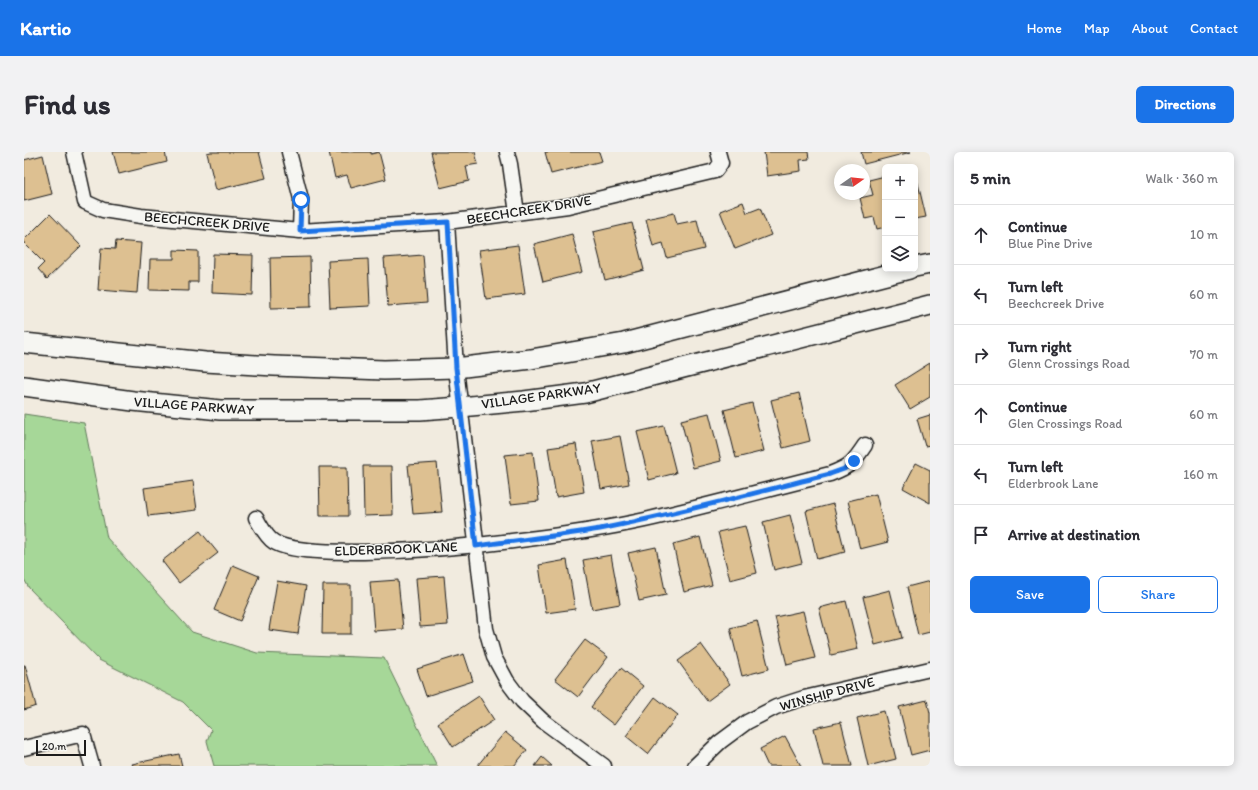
<!DOCTYPE html>
<meta charset="utf-8">
<style>
:root{--surface:#fff;--page:#f2f2f3;--text:#2b2b33;--muted:#7c7c81;--line:#e1e1e2;--accent:#1a73e8}
body{margin:0;font-family:Itim,sans-serif;background:var(--page);color:var(--text)}
.controls{position:absolute;right:12px;top:12px;display:grid;overflow:hidden;border-radius:6px;box-shadow:0 2px 10px #0003}
.controls button{width:36px;height:36px;display:grid;place-items:center;padding:0;border:0;border-bottom:1px solid var(--line);background:var(--surface);color:var(--text);font:20px sans-serif}
.compass{position:absolute;left:810px;top:12px;width:36px;height:36px;border-radius:50%;background:var(--surface);box-shadow:0 2px 10px #0003;rotate:76deg}
.scale{position:absolute;left:12px;bottom:10px;width:50px;box-sizing:border-box;padding-left:4px;border:2px solid #1c1c1c;border-top:0;font-size:11px;line-height:14px;white-space:nowrap;color:#1c1c1c;-webkit-text-stroke:3px #f6f6f2;paint-order:stroke}
.stop{position:absolute;width:12px;height:12px;margin:-9px;border:3px solid #1a73e8;border-radius:50%;background:#fff}
.stop.end{background:#1a73e8;border-color:#fff;box-shadow:0 1px 4px #0008}
.list{margin:0;padding:0;list-style:none}
h2{display:flex;justify-content:space-between;align-items:center;height:52px;margin:0;padding:0 16px;font-size:17px}
h2 small{font-size:13px;font-weight:400;color:var(--muted)}
.list li{display:grid;grid-template-columns:26px 1fr auto;gap:12px;align-items:center;box-sizing:border-box;height:60px;padding:0 16px;border-top:1px solid var(--line)}
.list b{display:block;font-size:15px;white-space:nowrap}
.list p{margin:0;font-size:13px;white-space:nowrap;color:var(--muted)}
.list em{font-size:13px;font-style:normal;color:var(--muted)}
.actions{display:flex;gap:8px;padding:12px 16px}
.actions a{flex:1;padding:9px 0;border:1px solid var(--accent);border-radius:6px;text-align:center;font-size:14px;color:var(--accent)}
.actions .main{background:var(--accent);color:#fff}
.icon{flex:none;width:22px;height:22px;fill:none;stroke:currentColor;stroke-width:2;stroke-linecap:round;stroke-linejoin:round}
.map{position:relative;flex:none;width:906px;height:614px;overflow:hidden;border-radius:6px}
header{display:flex;align-items:center;gap:24px;box-sizing:border-box;height:56px;padding:0 20px;background:var(--accent);color:#fff}
header strong{font-size:19px}
nav{display:flex;gap:22px;margin-inline-start:auto;font-size:14px}
.intro{display:flex;align-items:center;justify-content:space-between;box-sizing:border-box;height:96px;padding:0 24px}
h1{margin:0;font-size:28px}
.button{padding:10px 18px;border-radius:6px;background:var(--accent);color:#fff;font-size:14px;font-weight:700}
main{display:flex;gap:24px;padding:0 24px}
aside{flex:1;background:var(--surface);border-radius:6px;box-shadow:0 2px 10px #0003}
.map>svg:first-child{display:block}
</style>
<header>
<strong>Kartio</strong>
<nav><a>Home</a><a>Map</a><a>About</a><a>Contact</a></nav>
</header>
<div class="intro"><h1>Find us</h1><a class="button">Directions</a></div>
<main>
<div class="map">
<svg width="906" height="614" viewBox="0 0 906 614">
<rect width="100%" height="100%" fill="#f1ebdf"/>
<filter id="ink" filterUnits="userSpaceOnUse"><feTurbulence type="fractalNoise" baseFrequency=".025" numOctaves="2"/><feDisplacementMap in="SourceGraphic" scale="8" xChannelSelector="R" yChannelSelector="G"/><feConvolveMatrix kernelMatrix="1 2 1 2 8 2 1 2 1" color-interpolation-filters="sRGB"/></filter>
<g filter="url(#ink)">
<!-- green -->
<path fill="#a6d798" stroke="#617a5a" d="M0 262 60 271 83 386 168 480 233 501 360 506 412 612 414 614H190L183 589 187 578 159 550 75 508 5 436 0 427Z"/>
<!-- building -->
<path fill="#ddc091" stroke="#1c1c1c" d="M89 0H141L143 10 95 22Z
M187 0H235L242 26 192 38 183 1Z
M305 0H347V2L355 0 362 27 327 36 323 23 311 26Z
M407 0H451L454 12 442 14 445 29 416 36Z
M521 0H575L578 9 527 22Z
M740 0H784L785 7 776 8 777 19 743 24Z
M837 0H887L840 12Z
M19 3 28 42 0 49V8Z
M891 19 902 65 891 67Z
M861 24V75L853 77 850 65 841 67 836 46 849 43 845 28Z
M719 50 723 61 736 56 747 83 711 97 696 59Z
M650 61 653 72 673 68 680 97 643 106 639 91 629 94 622 67Z
M26 62 57 94 23 127 14 117 20 111 0 91V88Z
M608 71 620 118 581 128 569 80Z
M548 82 558 120 519 130 510 92Z
M92 89 117 91 113 141 74 138 77 96 91 97Z
M494 93 501 142 462 147 455 98Z
M150 98 174 99V130H165V139L125 138 126 107H150Z
M189 102 229 103 228 143 188 141Z
M399 103 403 151 364 154 360 106Z
M286 105 287 155 247 156 246 106Z
M344 107 346 154 306 156 304 109Z
M906 211V245L886 257 871 233Z
M775 241 786 289 759 296 747 248Z
M728 251 740 299 712 306 700 258Z
M685 261 697 309 669 316 657 268Z
M906 263V293L901 294 893 267Z
M640 274 652 321 625 328 613 280Z
M596 284 605 332 577 337 568 289Z
M552 292 560 340 532 345 524 296Z
M509 300 515 349 487 352 481 303Z
M413 311 418 360 389 362 384 313Z
M892 311 906 318V351L879 336Z
M339 314H368L369 363 340 364Z
M295 315H323L324 364H296Z
M169 329 173 358 124 364 120 336Z
M852 342 864 390 836 397 824 349Z
M809 352 821 400 793 407 782 359Z
M766 363 778 411 750 418 739 370Z
M721 374 733 421 706 428 694 380Z
M176 379 194 401 155 431 138 409Z
M676 385 688 433 660 440 649 392Z
M632 395 642 443 615 449 604 401Z
M587 403 596 452 568 457 559 408Z
M543 408 551 457 522 461 515 413Z
M209 413 235 424 216 469 190 458Z
M420 424 424 473 396 475 392 426Z
M374 428 379 477 350 479 346 430Z
M253 429 282 434 274 482 245 478Z
M906 429V480L894 483 883 435Z
M299 433H327V482H298Z
M866 438 878 486 851 493 839 445Z
M822 449 834 497 807 503 795 456Z
M779 459 791 506 763 513 751 465Z
M733 469 745 517 718 524 706 476Z
M561 488 584 505 554 545 531 527Z
M677 492 706 532 683 549 654 509Z
M440 502 449 529 402 544 393 517Z
M0 513H1L12 554 0 558Z
M597 516 619 534 590 573 567 555Z
M455 544 470 568 429 595 414 571Z
M631 545 654 563 624 602 602 584Z
M903 548 906 561V598L887 603 875 555Z
M860 559 872 607 844 614 833 566Z
M817 570 828 614H799L790 576Z
M481 580 503 598 490 614H453Z
M761 584 777 614H744L736 597Z
M155 602 158 614H109L108 612Z
M518 605 528 614H511Z"/>
<g fill="none" stroke-linecap="round" stroke-linejoin="round">
<defs>
<path id="street" d="M50 0 61 50 79 58 117 64 276 79 423 70 544 54 691 19 697 11 694 0
M265 0 277 47 276 79
M483 0 486 12 493 61
M423 70 432 216 462 477 470 505 483 529 498 549 519 569 580 614
M232 366C237 374 242 385 250 390 268 401 318 400 340 400 392 399 444 395 496 388 538 383 580 377 621 368 683 354 745 337 806 322 827 314 829 311 841 293
M0 596 59 582 68 614
M671 614 696 590 723 570 752 555 780 546 906 517"/>
<path id="secondary" d="M891 115 906 112
M0 191 181 210 250 214 360 218 432 216 507 207 600 191 885 117
M0 234 109 249 196 258H396L436 255 500 249 561 241 906 153"/>
</defs>
<!-- street casing -->
<use href="#street" stroke="#1c1c1c" stroke-width="17"/>
<!-- secondary casing -->
<use href="#secondary" stroke="#1c1c1c" stroke-width="22"/>
<!-- street -->
<use href="#street" stroke="#f6f6f2" stroke-width="14"/>
<!-- secondary -->
<use href="#secondary" stroke="#f6f6f2" stroke-width="19"/>
</g>
</g>
<g fill="none" stroke-linecap="round" stroke-linejoin="round" filter="url(#ink)">
<!-- route -->
<path stroke="#1a73e8" stroke-width="5" d="M277 48 276 79 424 70 432 216 452 394C494 388 535 384 576 377 653 362 730 341 806 322L820 317 830 309"/>
</g>
<g text-anchor="middle" dominant-baseline="central" stroke-width="3" stroke-linejoin="round" paint-order="stroke">
<!-- street labels -->
<g font-size="14" fill="#1c1c1c" stroke="#f6f6f2">
<text transform="translate(505 58) rotate(-9)">BEECHCREEK DRIVE</text>
<text transform="translate(183 70) rotate(5)">BEECHCREEK DRIVE</text>
<text transform="translate(517 244) rotate(-8)">VILLAGE PARKWAY</text>
<text transform="translate(170 254) rotate(4)">VILLAGE PARKWAY</text>
<text transform="translate(372 397) rotate(-2)">ELDERBROOK LANE</text>
<text transform="translate(803 542) rotate(-15)">WINSHIP DRIVE</text>
</g>
</g>
</svg>
<div class="controls">
<button>+</button>
<button>−</button>
<button><svg class="icon" aria-label="layers" viewBox="0 0 24 24"><path d="M12 4l9 5-9 5-9-5zM3 14l9 5 9-5"/></svg></button>
</div>
<svg class="compass" viewBox="-18 -18 36 36"><path d="M0-13l5 13h-10z" fill="#e53935"/><path d="M0 13l5-13h-10z" fill="#7c7c81"/></svg>
<div class="scale">20 m</div>
<div class="stop" style="left:277px;top:48px"></div>
<div class="stop end" style="left:830px;top:309px"></div>
</div>
<aside>
<h2>5 min<small>Walk · 360 m</small></h2>
<ul class="list">
<li><svg class="icon" aria-label="ahead" viewBox="0 0 24 24"><path d="M12 20V5M6 11l6-6 6 6"/></svg><div><b>Continue</b><p>Blue Pine Drive</p></div><em>10 m</em></li>
<li><svg class="icon" aria-label="left" viewBox="0 0 24 24"><path d="M17 20v-9H6M10 6l-5 5 5 5"/></svg><div><b>Turn left</b><p>Beechcreek Drive</p></div><em>60 m</em></li>
<li><svg class="icon" aria-label="right" viewBox="0 0 24 24"><path d="M7 20v-9h11M14 6l5 5-5 5"/></svg><div><b>Turn right</b><p>Glenn Crossings Road</p></div><em>70 m</em></li>
<li><svg class="icon" aria-label="ahead" viewBox="0 0 24 24"><path d="M12 20V5M6 11l6-6 6 6"/></svg><div><b>Continue</b><p>Glen Crossings Road</p></div><em>60 m</em></li>
<li><svg class="icon" aria-label="left" viewBox="0 0 24 24"><path d="M17 20v-9H6M10 6l-5 5 5 5"/></svg><div><b>Turn left</b><p>Elderbrook Lane</p></div><em>160 m</em></li>
<li><svg class="icon" aria-label="arrive" viewBox="0 0 24 24"><path d="M6 21V4h12l-3 4 3 4H6"/></svg><div><b>Arrive at destination</b></div></li>
</ul>
<div class="actions"><a class="main">Save</a><a>Share</a></div>
</aside>
</main>
